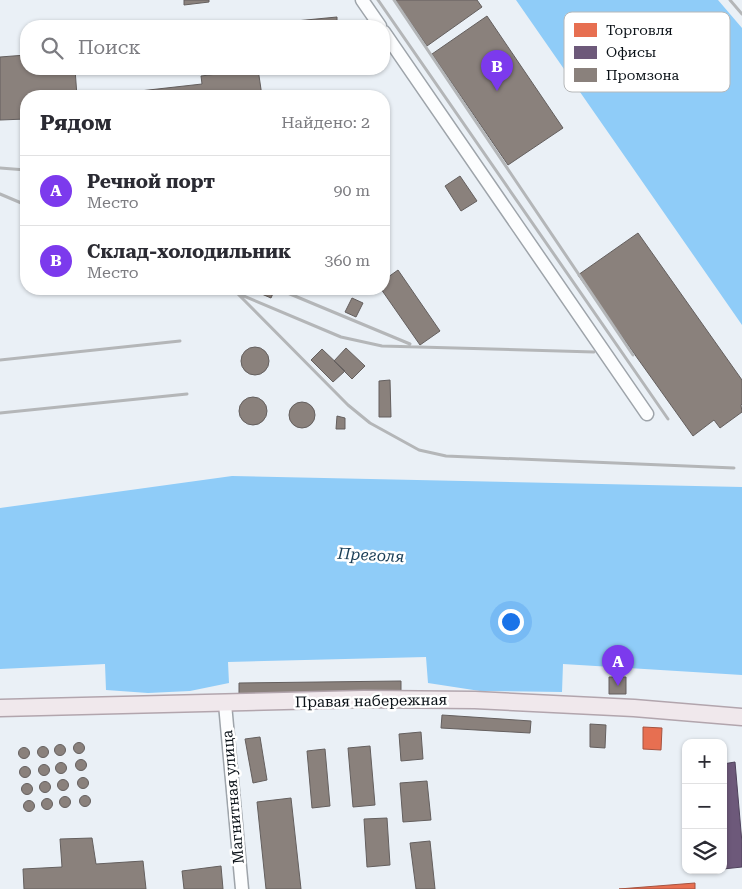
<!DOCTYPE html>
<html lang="ru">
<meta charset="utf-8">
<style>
:root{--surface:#fff;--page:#f2f2f3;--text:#2b2b33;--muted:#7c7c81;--line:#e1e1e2;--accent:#7c3aed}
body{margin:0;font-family:"Roboto Serif",serif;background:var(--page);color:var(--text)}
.controls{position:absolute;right:15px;bottom:15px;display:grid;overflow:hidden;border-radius:10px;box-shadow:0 1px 4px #0004}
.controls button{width:45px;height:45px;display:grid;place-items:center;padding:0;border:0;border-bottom:1px solid var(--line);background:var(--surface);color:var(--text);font:25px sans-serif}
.you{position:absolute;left:510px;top:621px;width:18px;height:18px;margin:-12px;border:4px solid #fff;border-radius:50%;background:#1a73e8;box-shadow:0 0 0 8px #1a73e833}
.badge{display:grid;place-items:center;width:32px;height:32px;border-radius:50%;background:var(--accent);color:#fff;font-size:16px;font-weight:700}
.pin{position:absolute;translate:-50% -41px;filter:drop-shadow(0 1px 2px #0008)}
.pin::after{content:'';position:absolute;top:26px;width:18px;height:15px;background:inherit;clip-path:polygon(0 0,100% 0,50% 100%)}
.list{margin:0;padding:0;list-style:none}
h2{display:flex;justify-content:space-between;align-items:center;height:65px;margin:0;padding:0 20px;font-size:21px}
h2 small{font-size:16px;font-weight:400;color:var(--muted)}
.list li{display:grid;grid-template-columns:32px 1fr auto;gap:15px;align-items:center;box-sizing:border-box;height:70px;padding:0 20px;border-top:1px solid var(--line)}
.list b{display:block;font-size:19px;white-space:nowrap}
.list p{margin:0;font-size:16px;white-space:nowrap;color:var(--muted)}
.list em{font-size:16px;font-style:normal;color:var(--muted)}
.icon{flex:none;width:28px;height:28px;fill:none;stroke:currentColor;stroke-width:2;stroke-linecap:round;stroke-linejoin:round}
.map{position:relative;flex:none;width:742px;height:889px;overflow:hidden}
.search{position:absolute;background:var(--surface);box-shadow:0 1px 4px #0004;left:20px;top:20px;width:370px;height:55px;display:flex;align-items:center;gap:12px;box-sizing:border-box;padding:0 18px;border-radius:20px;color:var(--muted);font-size:19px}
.panel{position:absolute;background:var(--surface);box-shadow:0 1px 4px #0004;left:20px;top:90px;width:370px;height:205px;border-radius:20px}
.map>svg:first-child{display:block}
</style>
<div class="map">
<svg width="742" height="889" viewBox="0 0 742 889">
<rect width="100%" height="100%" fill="#eaf0f6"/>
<!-- water -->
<path fill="#8fccf8" d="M516 0H718L742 28V325Z
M232 476 742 487V675L563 664 562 692 480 691 428 683 426 657 228 662 229 683 190 691 148 693 106 690 105 664 0 669V508Z"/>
<!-- shops -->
<path fill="#e76f51" stroke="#a55340" d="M643 727 662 728 661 750 643 749Z
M695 883V889H619Z"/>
<!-- offices -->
<path fill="#6d597a" stroke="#4f435c" d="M735 762 742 843V867L723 869V764Z"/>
<!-- industry -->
<path fill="#8a817c" stroke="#645f5e" d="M184 0H209V2L184 5Z
M395 0H477L482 7 427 46Z
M487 16 563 128 508 165 432 54Z
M337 17V26H244Z
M26 55V69H75L77 96H26V119L0 120V57Z
M258 69 262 96H113V94L202 84 201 76Z
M460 176 477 201 461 211 445 186Z
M638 233 742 380V404L741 405 742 412 720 428 714 420 693 436 578 275Z
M398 270 440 331 420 345 381 289H384V280Z
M250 289H275L271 298Z
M352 298 363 303 356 317 345 312Z
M241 361a14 14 0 1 1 28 0a14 14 0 1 1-28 0Z
M346 348 365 366 352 379 334 361Z
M322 349 345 371 333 382 311 360Z
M390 380 391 417H379V381Z
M239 411a14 14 0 1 1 28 0a14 14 0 1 1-28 0Z
M289 415a13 13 0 1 1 26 0a13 13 0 1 1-26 0Z
M337 416 345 418V429H336Z
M609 677H626V694H609Z
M401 681V693L239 695V683Z
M442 715 531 721 530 733 441 728Z
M590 724 606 725 605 748 590 747Z
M421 732 423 759 401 761 399 734Z
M260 737 267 780 253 783 245 739Z
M73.5 748a5.5 5.5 0 1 1 11 0a5.5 5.5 0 1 1-11 0Z
M54.5 750a5.5 5.5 0 1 1 11 0a5.5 5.5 0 1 1-11 0Z
M370 746 375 805 353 807 348 748Z
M37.5 752a5.5 5.5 0 1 1 11 0a5.5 5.5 0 1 1-11 0Z
M18.5 753a5.5 5.5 0 1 1 11 0a5.5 5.5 0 1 1-11 0Z
M325 749 330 806 312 808 307 751Z
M75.5 765a5.5 5.5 0 1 1 11 0a5.5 5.5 0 1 1-11 0Z
M55.5 768a5.5 5.5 0 1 1 11 0a5.5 5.5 0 1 1-11 0Z
M38.5 770a5.5 5.5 0 1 1 11 0a5.5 5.5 0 1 1-11 0Z
M19.5 772a5.5 5.5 0 1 1 11 0a5.5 5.5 0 1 1-11 0Z
M77.5 783a5.5 5.5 0 1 1 11 0a5.5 5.5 0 1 1-11 0Z
M57.5 785a5.5 5.5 0 1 1 11 0a5.5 5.5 0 1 1-11 0Z
M427 781 431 820 403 822 400 783Z
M39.5 787a5.5 5.5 0 1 1 11 0a5.5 5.5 0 1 1-11 0Z
M21.5 789a5.5 5.5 0 1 1 11 0a5.5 5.5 0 1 1-11 0Z
M79.5 801a5.5 5.5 0 1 1 11 0a5.5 5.5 0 1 1-11 0Z
M59.5 802a5.5 5.5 0 1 1 11 0a5.5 5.5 0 1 1-11 0Z
M291 798 301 889H266L257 802Z
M41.5 804a5.5 5.5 0 1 1 11 0a5.5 5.5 0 1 1-11 0Z
M23.5 806a5.5 5.5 0 1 1 11 0a5.5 5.5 0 1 1-11 0Z
M387 818 390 865 367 867 364 819Z
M92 838 96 864 143 861 146 889H24L23 869 62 867 60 839Z
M430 841 435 889H416L410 843Z
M221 866 223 889H184L182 871Z"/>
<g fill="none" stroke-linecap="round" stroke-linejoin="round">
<defs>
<path id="minor" d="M362 0 380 26
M384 32 647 414
M225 704 242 889"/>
<path id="major" d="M0 708 364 699 475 700 634 708 742 717"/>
</defs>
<!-- minor casing -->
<use href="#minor" stroke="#9ea4aa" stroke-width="15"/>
<!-- major casing -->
<use href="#major" stroke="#b2a5ad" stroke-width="19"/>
<!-- minor -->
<use href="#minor" stroke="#fcfdfe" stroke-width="12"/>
<!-- major -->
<use href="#major" stroke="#f0e8ec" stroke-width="16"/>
<!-- rail -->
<path stroke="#b4b6b8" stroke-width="3" d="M378 0 668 419
M394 0 633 355
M730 0 742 14
M384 138 388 137
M0 168 26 170
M0 194 26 205
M227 289 341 337 382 346 594 352
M278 289 410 344
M237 293 348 405 370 423 419 450 446 456 734 468
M0 360 180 341
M0 413 187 394"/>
</g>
<g text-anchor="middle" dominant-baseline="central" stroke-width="5" stroke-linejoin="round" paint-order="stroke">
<!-- street labels -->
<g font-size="15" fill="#0a1117" stroke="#fff">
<text transform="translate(371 701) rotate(-1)">Правая набережная</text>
<text transform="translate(233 797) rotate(-95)">Магнитная улица</text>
</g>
<!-- water labels -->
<g font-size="16" font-style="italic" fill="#1a3e57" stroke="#fff">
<text transform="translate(371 555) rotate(3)">Преголя</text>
</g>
</g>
<!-- legend -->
<rect x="564" y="12" width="166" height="80" rx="8" fill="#fff" stroke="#b6b8b9" stroke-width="1"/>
<rect x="574" y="23" width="23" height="14" fill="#e76f51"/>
<rect x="574" y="46" width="23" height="13" fill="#6d597a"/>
<rect x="574" y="68" width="23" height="14" fill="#8a817c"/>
<g font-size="14" fill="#0a1117">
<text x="606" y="35">Торговля</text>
<text x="606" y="57">Офисы</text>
<text x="606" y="80">Промзона</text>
</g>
</svg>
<div class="controls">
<button>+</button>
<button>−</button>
<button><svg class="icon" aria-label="layers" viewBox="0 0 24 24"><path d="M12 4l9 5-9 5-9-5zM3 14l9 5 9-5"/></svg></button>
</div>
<div class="you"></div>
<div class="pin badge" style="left:618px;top:686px">A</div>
<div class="pin badge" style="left:497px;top:91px">B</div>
<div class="search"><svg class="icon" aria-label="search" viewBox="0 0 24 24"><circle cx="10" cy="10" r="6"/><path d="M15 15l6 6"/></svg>Поиск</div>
<section class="panel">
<h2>Рядом<small>Найдено: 2</small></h2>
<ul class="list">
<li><span class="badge">A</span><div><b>Речной порт</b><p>Место</p></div><em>90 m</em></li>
<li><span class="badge">B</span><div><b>Склад-холодильник</b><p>Место</p></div><em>360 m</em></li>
</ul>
</section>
</div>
